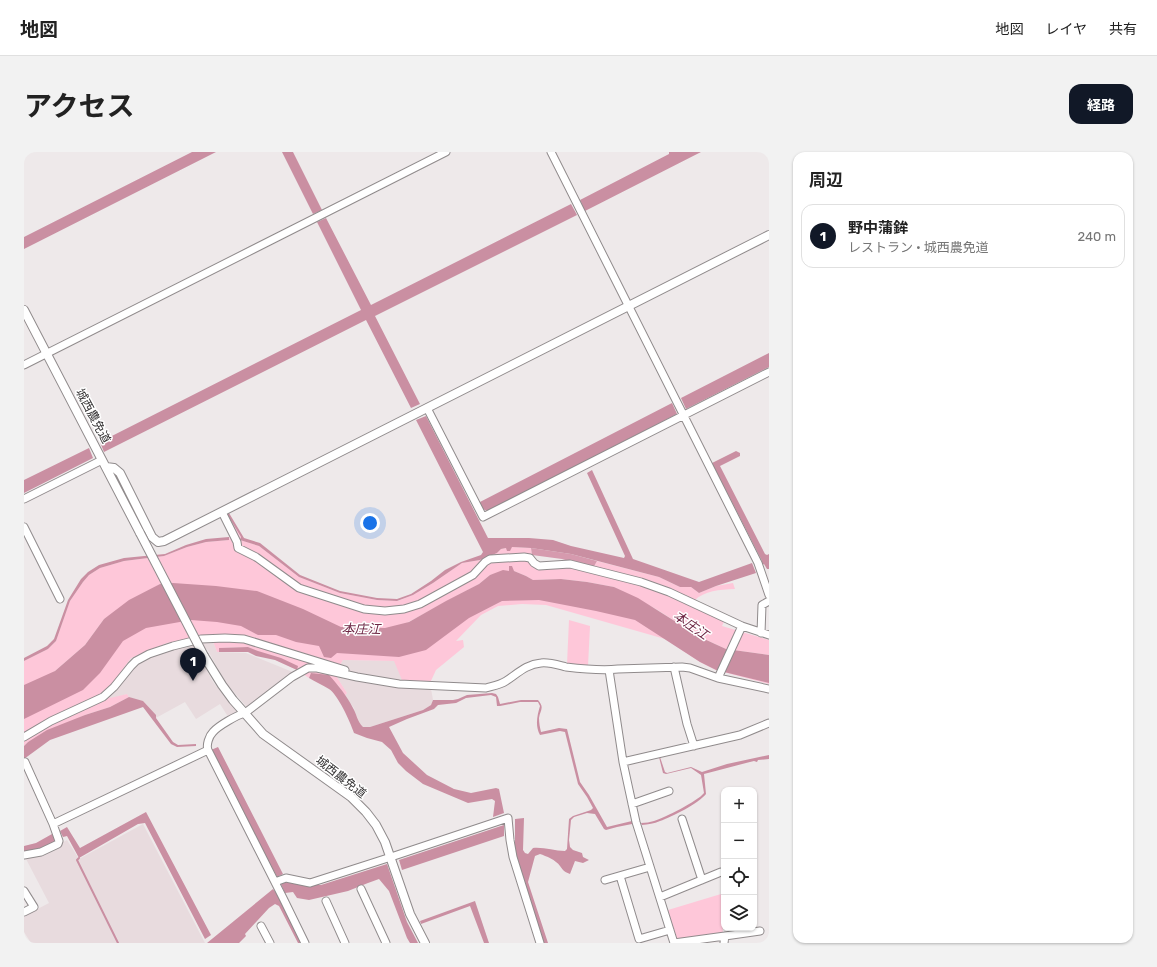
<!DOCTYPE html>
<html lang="ja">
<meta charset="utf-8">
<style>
:root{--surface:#fff;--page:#f2f2f2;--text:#222;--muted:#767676;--line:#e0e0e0;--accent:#111827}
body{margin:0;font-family:Rubik,"Noto Sans JP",sans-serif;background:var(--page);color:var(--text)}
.controls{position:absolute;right:12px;bottom:12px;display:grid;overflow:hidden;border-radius:8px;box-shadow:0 1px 3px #0004}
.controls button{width:36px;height:36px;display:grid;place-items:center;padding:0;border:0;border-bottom:1px solid var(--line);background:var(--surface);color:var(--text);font:20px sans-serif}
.you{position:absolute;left:346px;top:371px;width:14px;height:14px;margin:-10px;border:3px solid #fff;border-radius:50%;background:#1a73e8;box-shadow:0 0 0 6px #1a73e833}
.badge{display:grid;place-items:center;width:26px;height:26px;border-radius:50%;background:var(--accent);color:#fff;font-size:13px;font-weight:700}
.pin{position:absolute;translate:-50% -33px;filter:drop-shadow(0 1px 2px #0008)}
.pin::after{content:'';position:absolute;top:21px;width:14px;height:12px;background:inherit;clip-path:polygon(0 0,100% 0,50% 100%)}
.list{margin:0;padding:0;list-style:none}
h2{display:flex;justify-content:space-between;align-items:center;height:52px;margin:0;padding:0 16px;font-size:17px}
h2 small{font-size:13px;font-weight:400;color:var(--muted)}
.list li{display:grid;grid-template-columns:26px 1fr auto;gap:12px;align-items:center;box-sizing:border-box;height:64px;margin:0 8px 8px;padding:0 8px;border:1px solid var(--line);border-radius:12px}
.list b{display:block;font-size:15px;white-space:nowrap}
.list p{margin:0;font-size:13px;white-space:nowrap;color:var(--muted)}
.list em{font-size:13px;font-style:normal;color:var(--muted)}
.icon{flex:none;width:22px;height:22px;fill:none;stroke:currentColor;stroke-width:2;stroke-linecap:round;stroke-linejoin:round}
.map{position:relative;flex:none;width:745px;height:791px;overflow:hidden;border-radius:12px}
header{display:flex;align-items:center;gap:24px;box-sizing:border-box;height:56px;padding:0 20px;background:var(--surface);border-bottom:1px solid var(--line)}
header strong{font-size:19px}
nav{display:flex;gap:22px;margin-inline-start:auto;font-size:14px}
.intro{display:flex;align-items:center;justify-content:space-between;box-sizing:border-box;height:96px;padding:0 24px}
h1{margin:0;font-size:28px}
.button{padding:10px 18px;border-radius:12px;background:var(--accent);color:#fff;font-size:14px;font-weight:700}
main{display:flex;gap:24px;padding:0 24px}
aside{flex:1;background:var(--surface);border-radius:12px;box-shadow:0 1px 3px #0004}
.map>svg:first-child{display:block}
</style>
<header>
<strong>地図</strong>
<nav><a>地図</a><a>レイヤ</a><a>共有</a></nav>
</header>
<div class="intro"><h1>アクセス</h1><a class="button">経路</a></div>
<main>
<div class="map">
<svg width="745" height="791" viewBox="0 0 745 791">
<rect width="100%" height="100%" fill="#eee9ea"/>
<!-- built -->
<path fill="#e8dbde" d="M187 484 193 500 222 501 276 523 227 560 202 531 183 497H171L189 530 218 566 208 571 196 552 172 567 161 550 130 567 118 551 105 545 103 542 86 547 83 539 107 506 143 491Z
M319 508 370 509 406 531 409 548 407 553 399 558 346 575H339L334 570 330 556 321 544 323 541 311 522Z
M119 672 181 791H7L0 780V764L25 751 1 705 16 703 43 688 55 707Z"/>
<!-- green -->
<path fill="#fec7d9" d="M203 362 218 386 217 388 235 394 275 425 316 441 353 448 374 449 389 443 409 431 438 411 456 408 473 401 477 397 488 395 507 396 508 403 505 408 513 416 546 414 569 416 573 409 635 425 656 435H667L675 441 692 434 709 431 711 437C695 438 681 438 670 449L702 465 698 474 745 488V503L702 497 676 485 632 457 590 435 563 430 537 427 509 428 502 424 490 419 466 423 455 432 355 486 175 439 149 431 136 432 80 467 61 493 31 519 0 542V509L24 497 32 489 46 449 59 430 65 423 76 416 100 409 140 404 163 395 182 390 205 388 206 384 198 367Z
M509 443 621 467 745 527V532L692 518 676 510 641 487 522 453 498 452 474 454 457 463 432 489 439 488 440 495 412 518 406 531 378 528 370 509 319 508 311 522 323 541 321 544 314 533 288 521 285 526 273 518 224 495 195 496V500H193L187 484 143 491 107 506 83 539 86 546 103 542 105 545 86 555 61 563 4 590 0 594V561L90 489 136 456 255 477 313 496 461 448Z
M545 468 566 474 564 514 543 512Z
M697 742 699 782 652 787 644 758Z"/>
<!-- forest -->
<path fill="#d69aae" d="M507 396 547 402 573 409 569 416 538 407 508 403Z"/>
<!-- water -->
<path fill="#ca8fa2" d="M168 0H192L0 97V85Z
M258 0H269L298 58 289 62Z
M645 0H677L561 59 556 48 645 2Z
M547 52 553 63 351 164 396 252 387 256 342 168 80 300 76 290 337 158 293 70 302 66 347 153Z
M745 201V215L662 257 657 246Z
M648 251 653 262 464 359 458 357 454 351Z
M402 264 464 386H505L529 388 547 394 600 406 601 404 563 321 568 318 609 407 675 430 728 411 732 421 692 434 675 441 667 435H656L635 425 547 402 507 396 488 395 486 399H483L482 396 477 397 473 401 456 408 438 411 409 431 389 443 373 449 353 448 316 441 275 425 235 394 216 388 217 385 203 362 205 361 220 386 236 391 276 423 316 439 353 446 373 447 387 442 407 429 421 418 437 410 457 403 459 400 392 268Z
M65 296 69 306 0 341V328Z
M712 299 716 301V304L696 314 741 402 743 403 745 402V417H743L740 412 738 413 737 410 738 409 688 311Z
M205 385V388L182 390 163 395 140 404 100 409 76 416 65 423 59 430 46 449 32 489 24 497 0 509V506L23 494 30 487 44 448 57 427 64 420 75 413 100 406 141 402 162 393 182 387Z
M485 414H488L490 419 502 424 509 428 537 427 563 430 590 435 614 446 676 485 691 492 702 497 745 503V531L692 518 676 510 611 468 572 459 515 448 478 449 445 466 402 498 375 505 313 501 307 506 300 505 295 494 272 490 252 483H234L217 474 193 470 167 468 122 476 99 489 76 521 59 538 0 567V533L31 519 61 493 80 467 105 448 136 432 149 431 192 434 233 439 279 457 317 475 361 476 385 470 422 449 455 432 466 423 479 418 485 419Z
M224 495 234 499 257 506 274 514 273 518 251 508 232 504 224 500H195V496Z
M287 521 305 523C314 533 323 544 329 556 333 563 333 569 339 575H346L399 558 407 553 409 548H429L434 547 443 543 468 541 472 542 474 545 476 552 497 548H514C521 556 516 558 515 566 515 571 516 576 517 580L535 576 543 577 556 630 565 643 583 675 608 669V672L593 675 582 678 580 677 571 662 563 661 550 665 547 668 545 688 546 695 549 698 558 701 559 705 565 708 559 711 551 709 546 722C539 719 540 719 536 714 532 708 522 704 516 702L511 704 504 730 524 791H519L494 713 491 697V667L500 666 499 698 501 701 504 702 509 696C520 695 530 699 541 699L543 697 545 667 549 664 567 658 569 656 563 645 554 632 541 580 536 579 516 583C511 574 513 564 516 554L514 550H496L476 554H473L472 545 467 543 442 546 432 551 414 553 410 557 383 567 365 575 379 601 403 623 430 637 447 641 472 636 475 637 480 661 469 665 471 649 468 647 444 651 399 632 382 619 374 611 367 598 358 590 343 586 330 581C326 569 314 543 305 537 299 533 291 530 285 526Z
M105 545 119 549 132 563V566L149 590 154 593 172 592V594L153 595 147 592 119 555 26 588 0 607V594L4 590 23 578 61 563 86 555Z
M194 595 259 722 253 725 187 598Z
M745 603V607L734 608 733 610 730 609C713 613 697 618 680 622L682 642C675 651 648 665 636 669 630 672 624 672 618 673L617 671C622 671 626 670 630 669 640 666 674 649 680 641L677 623 667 616 642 622 639 621 635 605H636L641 620 643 621 667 615 678 620 703 612Z
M122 660 187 783 181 787 121 671 114 672 55 706 43 684 39 685 36 679 43 675 56 696Z
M480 673V684L378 718 375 708Z
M28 682 32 689 18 697 0 700V694L12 691Z
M363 712 383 770 394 791H386L383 786 365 739 355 727 344 731 324 739 285 748 273 746 269 740 261 741 257 732 263 729 284 733H297Z
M249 737 256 746 277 791H274L255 754 251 752 245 756 221 782 222 784 215 791H183Z
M451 749 465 791H460L446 754 397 772 396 769Z"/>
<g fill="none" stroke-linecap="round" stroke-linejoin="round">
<!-- stream -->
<path stroke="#ca8fa2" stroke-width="2" d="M55 706 53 708 94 791"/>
<defs>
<path id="minor" d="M527 0 734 411 745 443
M0 213 422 0
M403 256 459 365 745 220
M0 347 78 308
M198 360 213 390 214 396 232 405 275 436 340 457 361 459 380 457 396 452 449 423 461 410 466 407 500 405 506 406 510 411 515 414 546 412 617 430 645 440 718 474 745 483
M0 375 36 447
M737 481 738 453 745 449
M650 515 663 572 670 594
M585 518 599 610 612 670 650 791
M694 526 718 474
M0 585 27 569 79 545 90 535 107 514 112 509 125 502 149 494 177 487 201 486 220 487 321 518
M599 610 716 583 745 571
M0 611 1 610 29 672
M608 652 645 639
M658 667 678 728
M0 703 17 700 34 692 35 689 29 672 184 598
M596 724 615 787 646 778
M581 728 626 715
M251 730 262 726 286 731 367 705 484 666 486 688 489 705 516 791
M337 737 362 791
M0 739 10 755 0 760
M636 745 697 720
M302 749 321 791
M237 774 246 791
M701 784 736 779
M281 791 259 746 184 598C182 593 185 584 189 580 194 574 213 563 221 561L268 525 284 516H293L333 525 375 532 462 536C469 534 476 533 482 529 494 521 503 512 517 511 525 510 534 513 542 515 559 517 577 519 594 517L658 515 666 516 694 526 745 537
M650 791 701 784 700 791"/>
<path id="tertiary" d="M0 158 116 381
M82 315 90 316 96 321 128 385 134 390 140 389 745 83
M180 504 198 533 209 548 239 582 327 645 342 660 352 673 361 690 386 762 401 791"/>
</defs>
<!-- minor casing -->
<use href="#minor" stroke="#908b8c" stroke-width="9"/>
<!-- tertiary casing -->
<use href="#tertiary" stroke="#908b8c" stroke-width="10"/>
<!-- minor -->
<use href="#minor" stroke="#fff" stroke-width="7"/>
<!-- tertiary -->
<use href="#tertiary" stroke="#fff" stroke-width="8"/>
<defs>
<path id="tertiary-bridge" d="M116 381 180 504"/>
</defs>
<!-- tertiary-bridge casing -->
<use href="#tertiary-bridge" stroke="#908b8c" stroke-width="10" stroke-linecap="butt"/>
<!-- tertiary-bridge -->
<use href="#tertiary-bridge" stroke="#fff" stroke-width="8"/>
</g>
<g text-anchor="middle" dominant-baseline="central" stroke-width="3" stroke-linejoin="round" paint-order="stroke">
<!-- street labels -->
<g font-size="12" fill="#343233" stroke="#fff">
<text transform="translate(69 264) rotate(62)">城西農免道</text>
<text transform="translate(317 625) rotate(38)">城西農免道</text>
</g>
<!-- water labels -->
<g font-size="13" font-style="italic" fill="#6d2644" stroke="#fff">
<text transform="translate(667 473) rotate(35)">本庄江</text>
<text transform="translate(337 477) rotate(1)">本庄江</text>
</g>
</g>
</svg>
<div class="controls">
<button>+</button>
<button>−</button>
<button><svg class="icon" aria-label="locate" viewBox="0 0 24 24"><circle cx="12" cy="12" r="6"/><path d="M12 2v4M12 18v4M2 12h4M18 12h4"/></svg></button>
<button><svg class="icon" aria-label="layers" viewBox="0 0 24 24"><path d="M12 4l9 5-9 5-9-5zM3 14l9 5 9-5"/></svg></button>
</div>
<div class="you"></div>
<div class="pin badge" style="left:169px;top:529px">1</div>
</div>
<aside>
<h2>周辺<small></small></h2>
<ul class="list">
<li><span class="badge">1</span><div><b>野中蒲鉾</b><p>レストラン · 城西農免道</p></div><em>240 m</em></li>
</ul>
</aside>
</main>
